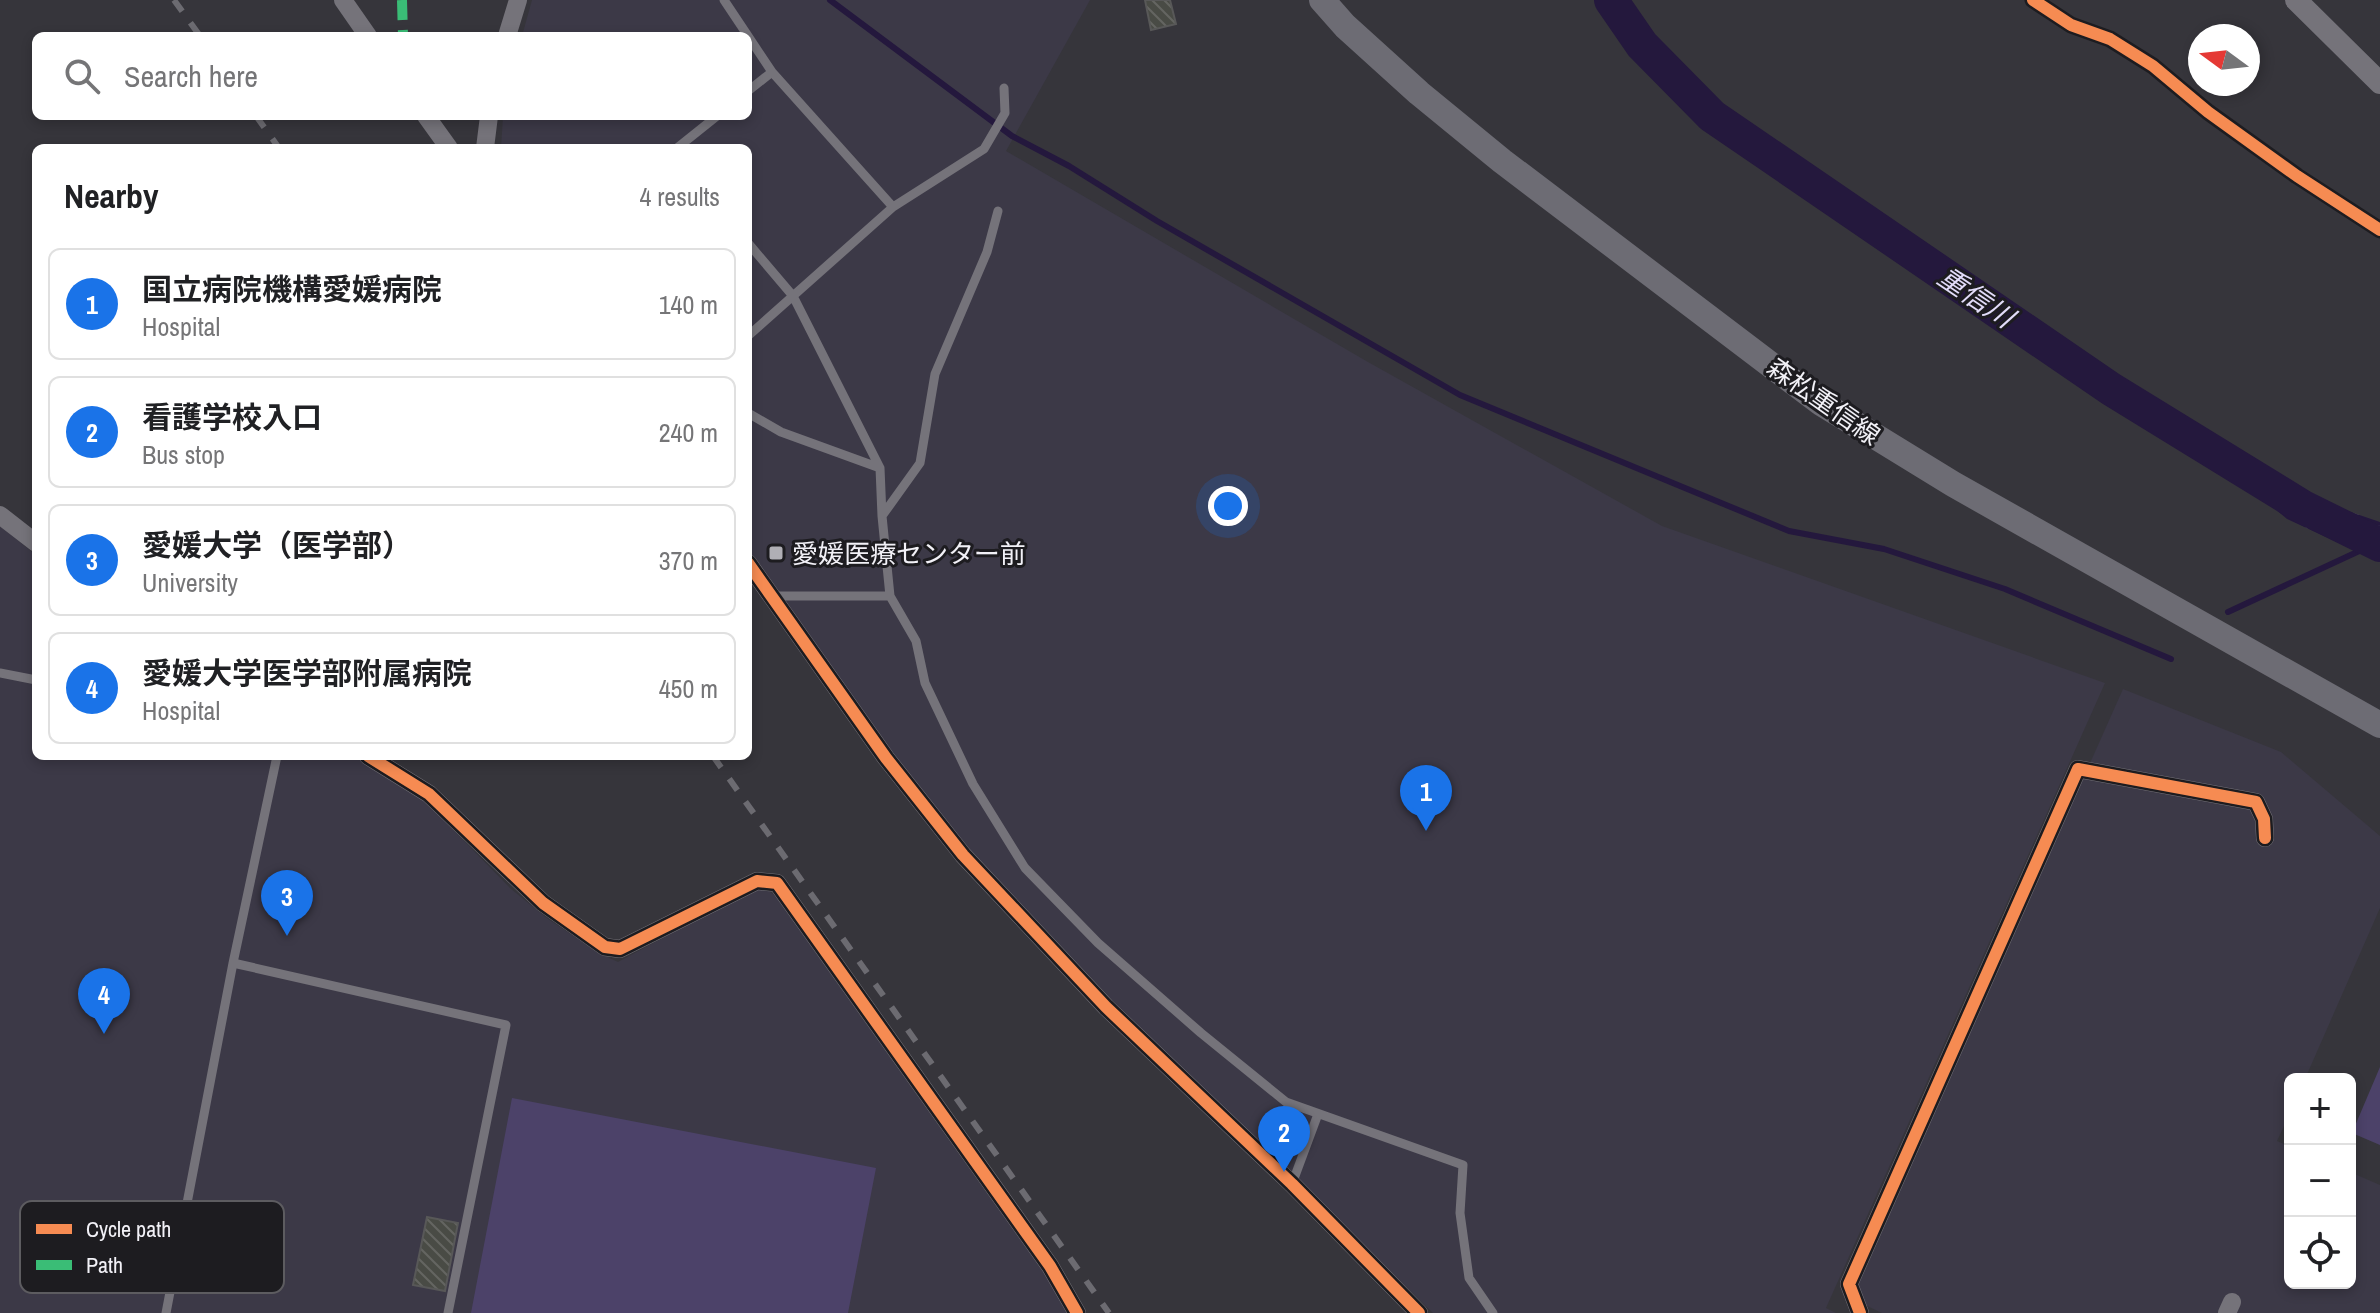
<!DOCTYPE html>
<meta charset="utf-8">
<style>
:root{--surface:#fff;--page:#f6f6f6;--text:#202124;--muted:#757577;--line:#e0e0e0;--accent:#1a73e8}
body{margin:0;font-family:"Archivo Narrow","Noto Sans JP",sans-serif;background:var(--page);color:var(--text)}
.controls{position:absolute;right:24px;bottom:24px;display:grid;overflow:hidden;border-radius:12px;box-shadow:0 4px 12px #0003}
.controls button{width:72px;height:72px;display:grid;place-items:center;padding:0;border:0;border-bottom:2px solid var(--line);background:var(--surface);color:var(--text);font:40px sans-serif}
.compass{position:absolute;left:2188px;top:24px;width:72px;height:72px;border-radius:50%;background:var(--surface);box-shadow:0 4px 12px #0003;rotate:285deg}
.you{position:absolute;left:1228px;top:506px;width:28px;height:28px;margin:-20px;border:6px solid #fff;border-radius:50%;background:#1a73e8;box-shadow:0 0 0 12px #1a73e833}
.badge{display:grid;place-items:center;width:52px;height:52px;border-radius:50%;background:var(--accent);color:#fff;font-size:26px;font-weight:700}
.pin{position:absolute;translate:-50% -66px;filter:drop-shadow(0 2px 4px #0008)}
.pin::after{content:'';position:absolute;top:42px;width:28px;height:24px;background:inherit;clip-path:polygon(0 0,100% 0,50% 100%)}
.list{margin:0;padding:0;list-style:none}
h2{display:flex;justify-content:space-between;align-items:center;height:104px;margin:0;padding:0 32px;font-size:34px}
h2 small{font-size:26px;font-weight:400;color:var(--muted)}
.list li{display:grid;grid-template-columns:52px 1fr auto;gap:24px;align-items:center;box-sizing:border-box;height:112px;margin:0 16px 16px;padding:0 16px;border:2px solid var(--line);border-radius:12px}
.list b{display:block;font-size:30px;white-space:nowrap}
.list p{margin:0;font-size:26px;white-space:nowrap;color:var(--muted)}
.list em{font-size:26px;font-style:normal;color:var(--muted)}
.icon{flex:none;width:44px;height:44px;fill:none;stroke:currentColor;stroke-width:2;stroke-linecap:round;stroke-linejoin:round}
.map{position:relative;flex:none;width:2380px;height:1313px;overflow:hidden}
.search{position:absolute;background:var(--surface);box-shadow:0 4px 12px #0003;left:32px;top:32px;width:720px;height:88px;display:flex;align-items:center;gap:20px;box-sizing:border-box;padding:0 28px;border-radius:12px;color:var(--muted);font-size:30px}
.panel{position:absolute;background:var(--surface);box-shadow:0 4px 12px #0003;left:32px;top:144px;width:720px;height:616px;border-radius:12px}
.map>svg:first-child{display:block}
</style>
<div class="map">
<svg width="2380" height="1313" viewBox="0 0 2380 1313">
<defs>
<pattern id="water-waves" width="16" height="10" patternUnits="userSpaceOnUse" patternTransform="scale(2)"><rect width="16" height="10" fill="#24183d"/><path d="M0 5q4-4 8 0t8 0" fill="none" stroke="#443a5a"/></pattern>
<pattern id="building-back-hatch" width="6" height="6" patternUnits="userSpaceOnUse" patternTransform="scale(2)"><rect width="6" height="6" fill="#494b45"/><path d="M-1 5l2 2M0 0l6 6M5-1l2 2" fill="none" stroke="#646561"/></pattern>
</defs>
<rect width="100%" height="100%" fill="#36353b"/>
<!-- built -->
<path fill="#3c3947" d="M532 0H1090L1006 151 1368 362 1662 526 2105 683 1826 1308 1836 1313H1433L1112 1000 972 852 899 764 748 553V148H501L503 116H748V36H522Z
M0 526 36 555V756H353L378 769 428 804 511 889 548 919 599 953 618 962 757 887 767 890 776 896 974 1175 1044 1271 1069 1313H0Z
M2123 689 2281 752 2380 836V908L2305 1079H2290V1113L2277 1141 2290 1147V1283H2350V1172L2380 1185V1313H1882L1865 1305 1858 1285Z"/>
<!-- green -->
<path fill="#4c4269" d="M2380 1067V1145L2352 1133Z
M512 1098 876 1168 848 1313H471Z"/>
<!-- water -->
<path fill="url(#water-waves)" d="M2245 484 2333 509H2342L2380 522V555L2339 543 2287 519Z"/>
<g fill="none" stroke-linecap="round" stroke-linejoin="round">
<!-- stream -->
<path stroke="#24183d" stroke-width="6" d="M830 0 1012 136 1069 166 1157 221 1460 395 1789 531 1884 549 2005 589 2171 659
M2228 612 2370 546"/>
<!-- river -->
<path stroke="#24183d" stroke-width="34" d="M1611 0 1642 45 1712 116 2111 389 2303 507 2380 545"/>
</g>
<!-- building -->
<path fill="url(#building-back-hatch)" stroke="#585858" stroke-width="2" d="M1145 0H1170L1176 24 1151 30Z
M427 1217 458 1223 445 1291 413 1285Z"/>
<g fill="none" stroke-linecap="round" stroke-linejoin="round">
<!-- service -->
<path stroke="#75737a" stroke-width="9" d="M724 0 748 36
M748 36 772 72 893 207
M748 91 772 72
M677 148 717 116
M998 211 987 252 935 374 920 463 882 516 890 596 916 641 925 683 973 784 1025 868 1098 943 1201 1033 1286 1102 1463 1165 1460 1213 1469 1278 1493 1313
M748 243 793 296 880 468 882 516
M748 336 893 207 984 149 1005 113 1004 88
M748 413 781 432 880 468
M773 596H890
M0 673 36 680
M233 963 506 1025 448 1313
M1292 1184 1318 1114
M166 1313 233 963 277 756"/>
<!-- minor -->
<path stroke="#75737a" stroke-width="18" d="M343 0 368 36
M507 36 518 0
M426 116 449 148
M485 148 489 116
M0 515 36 543
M748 563 886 758 963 855 1106 1007 1292 1184 1419 1313
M368 756 429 794 543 903 605 947 620 949 757 881 777 883 1050 1266 1077 1313
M1860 1313 1849 1284 2078 769 2256 802 2264 819 2265 838
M2227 1313 2232 1302"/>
<!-- tertiary -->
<path stroke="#75737a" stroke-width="22" d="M2296 0 2380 83"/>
<!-- secondary -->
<path stroke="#6d6c74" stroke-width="26" d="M1322 0 1345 26 1419 93 1502 161 1821 403 1953 484 2380 725"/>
<!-- rail -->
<path stroke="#6c6b71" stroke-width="6" stroke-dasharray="14 14" stroke-linecap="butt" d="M174 0 200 36
M256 116 279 148
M713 756 1109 1313"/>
<!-- quiet -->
<path stroke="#3abd76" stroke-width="10" stroke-dasharray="20 10" stroke-linecap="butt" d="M402 0 403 36"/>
<defs>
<path id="cycleway" d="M2033 0 2071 25 2110 39 2153 66 2208 112 2297 176 2380 230
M748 563 886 758 963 855 1106 1007 1292 1184 1419 1313
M368 756 429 794 543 903 605 947 620 949 757 881 777 883 1050 1266 1077 1313
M1860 1313 1849 1284 2078 769 2256 802 2264 819 2265 838"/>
</defs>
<!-- cycleway casing -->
<use href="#cycleway" stroke="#1d1c20" stroke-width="17"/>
<!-- cycleway -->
<use href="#cycleway" stroke="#f68b52" stroke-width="12"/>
</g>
<!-- markers -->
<rect fill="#b0afb5" stroke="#1d1c20" stroke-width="3" x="768" y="545" width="16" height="16" rx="4"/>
<g text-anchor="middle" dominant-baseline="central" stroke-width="6" stroke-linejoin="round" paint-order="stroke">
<!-- street labels -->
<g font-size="26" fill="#f2f1f7" stroke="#1d1c20">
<text transform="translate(1824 401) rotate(35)">森松重信線</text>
</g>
<!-- poi labels -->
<g font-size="26" fill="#f2f1f7" stroke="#1d1c20" text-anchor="start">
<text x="792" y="553">愛媛医療センター前</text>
</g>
<!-- water labels -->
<g font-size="28" font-style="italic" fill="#e2dcf9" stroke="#1d1c20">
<text transform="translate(1976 297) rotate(34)">重信川</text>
</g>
</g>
<!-- legend -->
<rect x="20" y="1201" width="264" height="92" rx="12" fill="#1d1c20" stroke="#5d5c60" stroke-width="2"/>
<rect x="36" y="1224" width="36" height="10" fill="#f68b52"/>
<rect x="36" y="1260" width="36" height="10" fill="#3abd76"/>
<g font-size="22" fill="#f2f1f7">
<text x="86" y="1237">Cycle path</text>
<text x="86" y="1273">Path</text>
</g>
</svg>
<div class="controls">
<button>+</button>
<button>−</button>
<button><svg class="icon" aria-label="locate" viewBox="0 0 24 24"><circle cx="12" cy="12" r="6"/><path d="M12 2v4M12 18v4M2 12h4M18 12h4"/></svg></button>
</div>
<svg class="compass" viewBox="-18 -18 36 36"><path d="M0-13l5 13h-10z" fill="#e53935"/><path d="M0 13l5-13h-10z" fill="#757577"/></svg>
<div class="you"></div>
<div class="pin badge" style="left:1426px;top:831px">1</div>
<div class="pin badge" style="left:1284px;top:1172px">2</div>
<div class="pin badge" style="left:287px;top:936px">3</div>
<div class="pin badge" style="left:104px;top:1034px">4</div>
<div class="search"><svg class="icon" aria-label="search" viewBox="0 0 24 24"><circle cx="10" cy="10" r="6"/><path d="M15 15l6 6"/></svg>Search here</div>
<section class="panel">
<h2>Nearby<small>4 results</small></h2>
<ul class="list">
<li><span class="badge">1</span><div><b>国立病院機構愛媛病院</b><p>Hospital</p></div><em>140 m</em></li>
<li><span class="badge">2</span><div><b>看護学校入口</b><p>Bus stop</p></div><em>240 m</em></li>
<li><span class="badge">3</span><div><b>愛媛大学（医学部）</b><p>University</p></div><em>370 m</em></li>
<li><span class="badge">4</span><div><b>愛媛大学医学部附属病院</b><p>Hospital</p></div><em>450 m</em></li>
</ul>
</section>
</div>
